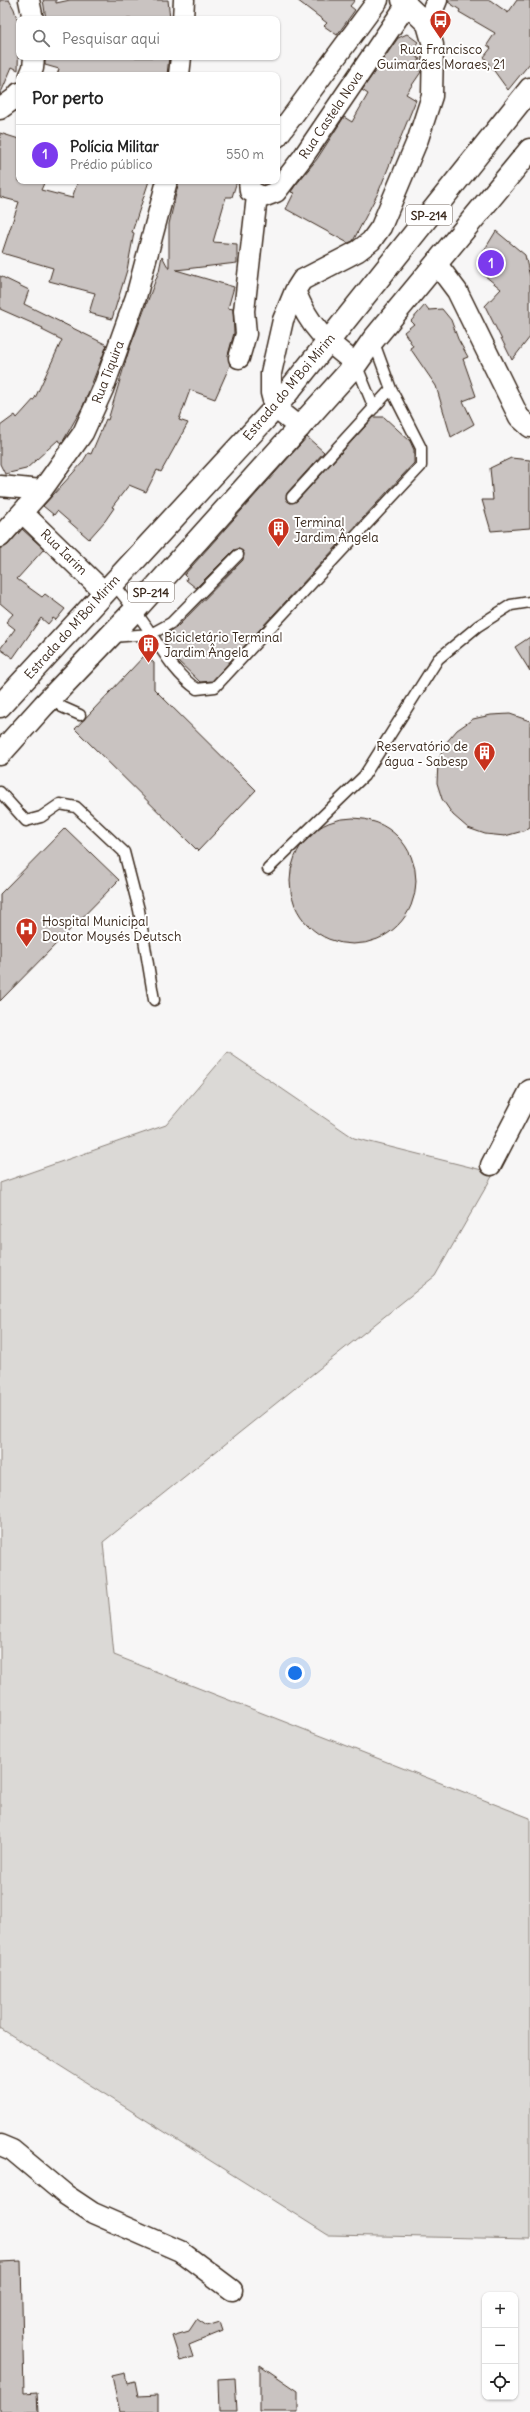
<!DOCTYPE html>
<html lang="pt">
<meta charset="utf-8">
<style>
:root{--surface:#fff;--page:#f2f2f2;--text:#222;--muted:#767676;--line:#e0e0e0;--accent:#7c3aed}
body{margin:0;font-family:Delius,sans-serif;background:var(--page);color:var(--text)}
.controls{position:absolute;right:12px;bottom:12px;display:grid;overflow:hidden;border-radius:8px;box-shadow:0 1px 3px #0004}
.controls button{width:36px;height:36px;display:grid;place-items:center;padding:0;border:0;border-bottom:1px solid var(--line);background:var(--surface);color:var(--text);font:20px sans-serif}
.you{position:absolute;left:295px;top:1673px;width:14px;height:14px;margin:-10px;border:3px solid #fff;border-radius:50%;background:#1a73e8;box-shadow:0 0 0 6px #1a73e833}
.badge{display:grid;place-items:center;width:26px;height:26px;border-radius:50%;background:var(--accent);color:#fff;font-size:13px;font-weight:700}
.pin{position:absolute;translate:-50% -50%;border:2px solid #fff;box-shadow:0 1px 4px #0006}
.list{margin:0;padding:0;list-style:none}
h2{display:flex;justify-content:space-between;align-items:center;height:52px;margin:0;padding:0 16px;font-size:17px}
h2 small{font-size:13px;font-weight:400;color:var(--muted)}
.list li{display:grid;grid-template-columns:26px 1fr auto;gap:12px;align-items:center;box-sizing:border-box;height:60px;padding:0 16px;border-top:1px solid var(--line)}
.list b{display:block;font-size:15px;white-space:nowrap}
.list p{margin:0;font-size:13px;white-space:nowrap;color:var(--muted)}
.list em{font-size:13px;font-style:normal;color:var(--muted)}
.icon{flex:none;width:22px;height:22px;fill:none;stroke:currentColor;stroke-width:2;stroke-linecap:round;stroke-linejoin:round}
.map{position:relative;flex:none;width:530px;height:2412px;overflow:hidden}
.search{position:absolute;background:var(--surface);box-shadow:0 1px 3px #0004;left:16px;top:16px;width:264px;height:44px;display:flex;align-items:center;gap:10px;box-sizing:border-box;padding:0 14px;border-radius:8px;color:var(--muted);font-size:15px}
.panel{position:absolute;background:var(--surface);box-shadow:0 1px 3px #0004;left:16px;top:72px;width:264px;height:112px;border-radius:8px}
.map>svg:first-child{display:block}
</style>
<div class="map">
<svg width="530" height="2412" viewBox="0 0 530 2412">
<rect width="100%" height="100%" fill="#f7f6f6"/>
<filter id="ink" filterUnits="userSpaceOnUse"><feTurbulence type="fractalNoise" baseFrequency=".025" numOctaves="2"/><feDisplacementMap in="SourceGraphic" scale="8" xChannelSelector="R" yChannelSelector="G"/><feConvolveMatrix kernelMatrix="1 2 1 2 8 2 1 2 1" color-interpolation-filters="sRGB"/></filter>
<g filter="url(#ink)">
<!-- green -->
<path fill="#dbd9d6" stroke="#8b827a" d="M228 1052 354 1138 494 1173 435 1276 103 1542 114 1655 530 1818V2239L328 2235 0 2028V1183L166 1125Z"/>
<!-- building -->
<path fill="#c9c3c1" stroke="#3b2a1e" d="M0 0H9L14 9 19 25 18 70 12 67 0 95Z
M43 0H56V3L70 0H168L170 19H46Z
M297 0H355L350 6 355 10 337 35 324 26 327 23Z
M448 0H490L508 13 517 0H530V63L508 90 484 57 491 48 487 45 495 33 459 12 460 10 448 2Z
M407 34 418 42 410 53 420 59 416 66 421 72 406 94 416 100 378 193 353 241 348 243 286 209 294 193 291 192 295 186 317 159 344 117 352 122 368 94 362 90 398 38Z
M45 57H169L167 75H57L59 69 45 65Z
M0 133 19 139V181H45L41 190 72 198 78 181H149L132 232 134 233 127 270 112 319 89 313 95 293 49 281 53 268 2 253 19 202 0 197Z
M179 181H237L232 197H226L213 242 237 244V263L176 270 234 287 228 308 233 309 234 333 228 355 230 365 215 399 190 390 179 420 188 423 161 472 157 470 146 492 129 485 112 507 114 508 105 521 89 539 57 511 54 515 43 506 82 463 88 453 91 454 106 419 108 420 129 350 159 271 162 256 169 269V224Z
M496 231 525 255 530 277V337L512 360 485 306 501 289 484 275 482 254Z
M0 276 29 290 24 304 107 345 83 406 62 443 58 440 26 469 5 474 0 464V426L15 415 17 418 35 398 62 340 42 330 43 328 0 309Z
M425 305 429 310 442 309 451 320 458 339 468 357 463 359 476 396 463 401 474 424 451 437 436 386 410 348 413 346 404 332 414 324 411 321Z
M374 417H384L410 441 414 450V463L212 681 200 682 176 659 166 644 165 635 176 628 243 560 244 553 239 549 234 550 196 588 186 580 187 578 184 575 307 437 324 452 287 493 286 499 290 503 297 501Z
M511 458 530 460V528L491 531 482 500H493L490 468Z
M22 529 44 549 17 579 42 597 45 594 65 609 56 620 53 618 48 624 41 618 13 658 0 649 15 629 6 622 13 614 0 603V548L8 545Z
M530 637V671L515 647Z
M145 655 154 663V689L256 790 198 851 75 729Z
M510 714 530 721V827L523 831 505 836 485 834 468 828 453 815 442 799 437 783 438 762 445 744 457 730 473 719 491 715Z
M290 881a63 63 0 1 1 126 0a63 63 0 1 1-126 0Z
M65 828 119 880 0 1001V894Z
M21 2261 24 2393 37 2392 38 2412H0V2262Z
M197 2319 207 2326 220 2322 223 2331 189 2345 193 2357 180 2361 172 2336 189 2331Z
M260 2365 298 2391V2412H260Z
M125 2373 127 2383 135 2381 138 2396 158 2395V2412H120L112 2376Z
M235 2378 237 2412H219L218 2379Z"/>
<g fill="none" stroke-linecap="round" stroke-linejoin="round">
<defs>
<path id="service" d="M356 364 374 408
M292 497 391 389
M113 583C126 599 139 615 150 632 164 653 176 675 197 689L215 687 421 466V448L391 389 373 340
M112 637 151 634 171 623 238 555
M51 697 62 707 80 715
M0 792 26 821 41 817 60 804 76 807 124 852 139 910 154 1000
M268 869 364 776 438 659 478 626 511 605 530 602"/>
<path id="minor" d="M29 0 33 19
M183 19 184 0
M427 24 437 0
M30 75 33 68 34 57
M179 75 181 57
M0 109 15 98 19 93
M277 137 378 0
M249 181 250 191 263 197 276 192 303 157 407 4
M436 263 457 291 519 417 530 427
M295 291C311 329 324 339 356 364
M239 358 246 334 244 311 257 196
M300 428 275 408 271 393V373L283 320 295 291 302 280 358 251 371 241 381 227 418 139 432 96 433 45 427 24 402 0
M0 486 42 490
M23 513 104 592
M0 537 42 490 83 433 103 389 136 297 167 181
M491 1165 530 1090
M0 2145 12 2150 66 2195 93 2213 180 2251 232 2290"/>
<path id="primary" d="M0 706 275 408 530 89
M0 754 44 705 135 610 356 364 373 340 530 150"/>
</defs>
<!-- service casing -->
<use href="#service" stroke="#3b2a1e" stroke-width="13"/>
<!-- minor casing -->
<use href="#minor" stroke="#3b2a1e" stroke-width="23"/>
<!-- primary casing -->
<use href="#primary" stroke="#3b2a1e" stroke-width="25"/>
<!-- service -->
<use href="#service" stroke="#fff" stroke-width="10"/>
<!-- minor -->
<use href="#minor" stroke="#fff" stroke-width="20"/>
<!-- primary -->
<use href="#primary" stroke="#fff" stroke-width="22"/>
</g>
</g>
<!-- icons -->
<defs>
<symbol id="bus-pin" viewBox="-11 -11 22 30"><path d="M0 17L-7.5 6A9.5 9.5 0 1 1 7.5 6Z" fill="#c8321e" stroke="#fff"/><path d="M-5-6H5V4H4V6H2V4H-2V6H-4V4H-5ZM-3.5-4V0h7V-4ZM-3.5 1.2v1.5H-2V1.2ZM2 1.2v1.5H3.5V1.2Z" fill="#fff"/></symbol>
<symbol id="building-pin" viewBox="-11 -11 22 30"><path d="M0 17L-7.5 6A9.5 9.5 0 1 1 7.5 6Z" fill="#c8321e" stroke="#fff"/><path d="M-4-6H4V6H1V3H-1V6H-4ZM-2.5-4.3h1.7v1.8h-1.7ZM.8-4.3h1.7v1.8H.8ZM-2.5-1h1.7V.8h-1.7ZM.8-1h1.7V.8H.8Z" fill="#fff"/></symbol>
<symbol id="hospital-pin" viewBox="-11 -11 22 30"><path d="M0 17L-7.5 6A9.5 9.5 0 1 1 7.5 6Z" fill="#c8321e" stroke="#fff"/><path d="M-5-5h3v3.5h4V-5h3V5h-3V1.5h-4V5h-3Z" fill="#fff"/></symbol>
</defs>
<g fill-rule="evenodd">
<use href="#bus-pin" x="428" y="8" width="25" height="34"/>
<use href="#building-pin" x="266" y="516" width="25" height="34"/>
<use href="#building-pin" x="136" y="632" width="25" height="34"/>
<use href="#building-pin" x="472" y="740" width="25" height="34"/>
<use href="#hospital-pin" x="14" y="916" width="25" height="34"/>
</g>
<g text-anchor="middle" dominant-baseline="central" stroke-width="4" stroke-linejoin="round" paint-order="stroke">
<!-- shield labels -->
<g fill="#fff" stroke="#766a62" stroke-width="1">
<rect x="406" y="205" width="46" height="20" rx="3"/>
<rect x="128" y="582" width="46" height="20" rx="3"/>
</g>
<g font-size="12" font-weight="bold" fill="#3b2a1e">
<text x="429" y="215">SP-214</text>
<text x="151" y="592">SP-214</text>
</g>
<!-- poi labels -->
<g font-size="13" fill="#3b2a1e" stroke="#fff" text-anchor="start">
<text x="441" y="49" text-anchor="middle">Rua Francisco<tspan x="441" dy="15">Guimarães Moraes, 21</tspan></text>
<text x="294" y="522">Terminal<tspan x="294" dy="15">Jardim Ângela</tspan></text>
<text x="164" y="637">Bicicletário Terminal<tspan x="164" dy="15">Jardim Ângela</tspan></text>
<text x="468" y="746" text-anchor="end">Reservatório de<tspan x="468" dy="15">água - Sabesp</tspan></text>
<text x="42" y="921">Hospital Municipal<tspan x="42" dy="15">Doutor Moysés Deutsch</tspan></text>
</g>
<!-- street labels -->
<g font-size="13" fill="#3b2a1e" stroke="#fff">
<text transform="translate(331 115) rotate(-56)">Rua Castela Nova</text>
<text transform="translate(108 372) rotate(-69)">Rua Tiquira</text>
<text transform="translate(289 387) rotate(-50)">Estrada do M'Boi Mirim</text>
<text transform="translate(64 552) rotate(44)">Rua Iarim</text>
<text transform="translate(72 627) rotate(-48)">Estrada do M'Boi Mirim</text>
</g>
</g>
</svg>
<div class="controls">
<button>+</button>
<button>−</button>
<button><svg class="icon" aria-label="locate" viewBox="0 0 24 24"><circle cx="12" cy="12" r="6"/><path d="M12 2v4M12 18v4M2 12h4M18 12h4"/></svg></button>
</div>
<div class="you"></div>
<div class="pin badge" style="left:491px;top:263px">1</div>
<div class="search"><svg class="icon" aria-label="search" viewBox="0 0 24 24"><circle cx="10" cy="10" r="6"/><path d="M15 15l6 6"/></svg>Pesquisar aqui</div>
<section class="panel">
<h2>Por perto<small></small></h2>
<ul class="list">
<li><span class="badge">1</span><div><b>Polícia Militar</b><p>Prédio público</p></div><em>550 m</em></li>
</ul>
</section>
</div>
